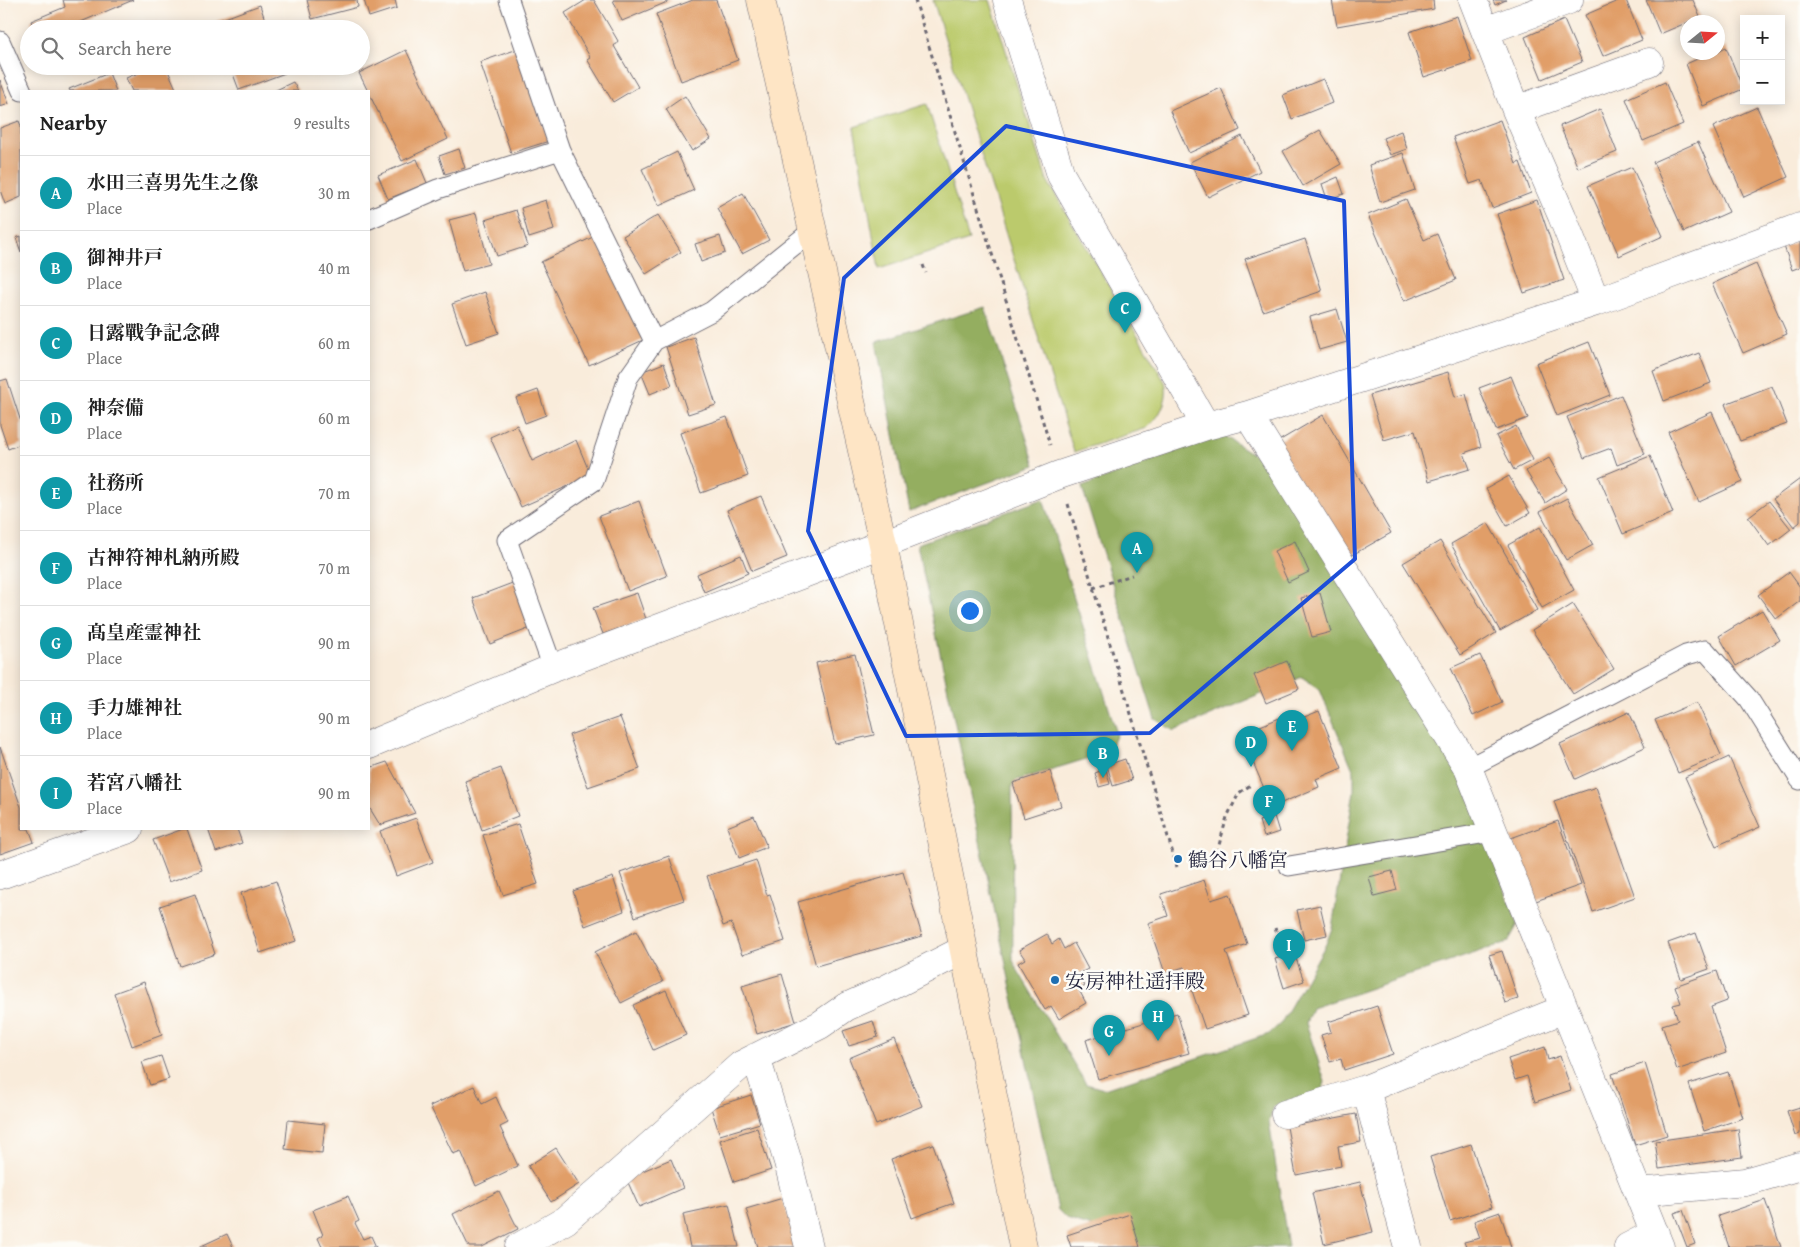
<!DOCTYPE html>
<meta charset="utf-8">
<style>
:root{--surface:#fff;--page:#f6f6f6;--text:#222;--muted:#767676;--line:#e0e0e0;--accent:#1a73e8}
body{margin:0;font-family:"Gentium Book Plus","Noto Serif JP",serif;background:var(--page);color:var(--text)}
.controls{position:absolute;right:15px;top:15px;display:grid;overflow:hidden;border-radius:0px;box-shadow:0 2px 12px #0003}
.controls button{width:45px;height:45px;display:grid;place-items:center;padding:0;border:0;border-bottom:1px solid var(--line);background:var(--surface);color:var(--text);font:25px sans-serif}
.compass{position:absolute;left:1680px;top:15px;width:45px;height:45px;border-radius:50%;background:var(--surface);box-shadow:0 2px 12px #0003;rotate:72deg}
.you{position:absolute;left:969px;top:610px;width:18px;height:18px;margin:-12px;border:4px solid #fff;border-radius:50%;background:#1a73e8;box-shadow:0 0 0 8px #1a73e833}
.badge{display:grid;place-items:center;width:32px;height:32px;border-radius:50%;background:var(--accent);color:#fff;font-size:16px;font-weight:700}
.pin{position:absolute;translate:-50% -41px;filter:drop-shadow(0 1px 2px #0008)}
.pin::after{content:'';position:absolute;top:26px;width:18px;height:15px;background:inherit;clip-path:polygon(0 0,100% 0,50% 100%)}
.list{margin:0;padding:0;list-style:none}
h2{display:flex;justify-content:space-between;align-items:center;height:65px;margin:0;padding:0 20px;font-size:21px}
h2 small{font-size:16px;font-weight:400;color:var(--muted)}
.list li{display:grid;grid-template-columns:32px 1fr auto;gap:15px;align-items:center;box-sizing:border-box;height:75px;padding:0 20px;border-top:1px solid var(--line)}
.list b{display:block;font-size:19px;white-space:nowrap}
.list p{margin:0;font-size:16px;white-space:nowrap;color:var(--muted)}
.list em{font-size:16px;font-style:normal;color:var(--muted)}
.icon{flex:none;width:28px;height:28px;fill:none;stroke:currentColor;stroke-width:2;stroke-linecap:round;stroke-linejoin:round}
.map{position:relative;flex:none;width:1800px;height:1247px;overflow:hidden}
.search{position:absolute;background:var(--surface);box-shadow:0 2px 12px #0003;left:20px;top:20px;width:350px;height:55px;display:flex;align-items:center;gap:12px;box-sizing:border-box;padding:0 18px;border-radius:28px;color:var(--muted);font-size:19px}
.panel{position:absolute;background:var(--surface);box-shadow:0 2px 12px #0003;left:20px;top:90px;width:350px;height:740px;border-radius:0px}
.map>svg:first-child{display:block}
</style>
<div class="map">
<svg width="1800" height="1247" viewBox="0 0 1800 1247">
<rect width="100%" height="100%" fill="#fdfcf7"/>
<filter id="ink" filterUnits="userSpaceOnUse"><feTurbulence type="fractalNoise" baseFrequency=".02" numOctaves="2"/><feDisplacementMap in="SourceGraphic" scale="10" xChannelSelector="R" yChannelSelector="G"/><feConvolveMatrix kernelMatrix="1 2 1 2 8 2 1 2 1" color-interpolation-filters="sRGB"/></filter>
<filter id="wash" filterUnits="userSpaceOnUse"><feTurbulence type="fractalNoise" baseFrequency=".0096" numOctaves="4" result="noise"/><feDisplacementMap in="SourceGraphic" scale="20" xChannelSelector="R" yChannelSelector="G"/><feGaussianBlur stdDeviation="1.12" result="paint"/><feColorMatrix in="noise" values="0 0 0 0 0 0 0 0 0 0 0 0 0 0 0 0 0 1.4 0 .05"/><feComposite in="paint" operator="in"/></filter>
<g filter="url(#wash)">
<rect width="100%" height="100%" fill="#f9ecdb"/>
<!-- green -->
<path fill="#bbca6c" stroke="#6e7654" d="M933 0H990L1047 180 1165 382C1170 398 1160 417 1147 428L1074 452Z
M927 104 969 240 879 269 854 127Z"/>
<!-- forest -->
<path fill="#94ae60" stroke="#5b684e" d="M985 307 1035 465 909 512 876 342Z
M1221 434 1270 465 1459 770 1518 924 1508 942 1312 1008 1306 1023 1325 1082 1322 1091 1274 1106 1269 1121 1288 1247H1124L1111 1233 1067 1219 1058 1210 917 544 1043 499 1117 734 1109 752 1014 781 1012 786 1013 960 1017 969 1086 1084 1104 1089 1269 1034 1281 1023 1326 944 1332 928 1354 791V772L1320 690 1302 677 1174 731 1155 719 1082 487Z"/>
<g id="blocks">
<!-- building -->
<path fill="#e19e67" d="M63 0H133L76 24 79 29H34L31 21 65 7Z
M307 0H357L358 7 312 19Z
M364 0H395L397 8 369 17Z
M586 0H594L618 41 614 46 638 87 613 102 587 59 590 57 565 13Z
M613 0H672L622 21Z
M693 0H716L738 60 681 81 656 14Z
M1332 0H1433L1434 9 1337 26Z
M1493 0H1506L1495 5Z
M1620 0H1626L1642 40 1603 56 1585 15Z
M1646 0H1693L1700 17 1660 34Z
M260 5 268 29H216L214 22Z
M1457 16 1472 61 1424 77 1409 32Z
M1564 20 1582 62 1542 79 1525 37Z
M1726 47 1743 89 1703 106 1686 64 1713 52H1718V51Z
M518 49 549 141 511 153 480 62Z
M406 50 448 139 402 161 359 73Z
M155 66H166L177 91H132L126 78Z
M230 66H282L285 73 239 90Z
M109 73 116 91H70L69 89Z
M1323 79 1332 103 1292 119 1283 95Z
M0 80 9 104 0 107Z
M293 82 298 91H274Z
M1665 82 1683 124 1643 141 1626 99Z
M1221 88 1240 130 1189 153 1170 111Z
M685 96 711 139 692 151 666 109Z
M1757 107 1788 177 1744 197 1713 127Z
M1600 109 1617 152 1578 168 1560 126Z
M1500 120 1516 164 1520 162 1531 193 1492 208 1482 180 1470 184 1453 137Z
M19 121 21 126V197L5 204 0 190V128Z
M1320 130 1341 164 1303 186 1283 151Z
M1401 131 1407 149 1390 155 1383 138Z
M1242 136 1260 171 1208 197 1190 162Z
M1698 142 1729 212 1684 232 1653 162Z
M459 149 465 168 445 174 439 156Z
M677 152 694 190 659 206 642 169Z
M1403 153 1415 190 1380 202 1369 165Z
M417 159 427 183 388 199 378 175Z
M1632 167 1663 236 1619 256 1588 186Z
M1338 177 1344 194 1327 199 1322 184Z
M743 193 769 240 742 254 717 208Z
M1406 199 1424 240 1437 234 1456 280 1404 301 1368 215Z
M546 200 554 230 529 238 521 208Z
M1537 200 1564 280 1524 293 1497 214Z
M516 210 528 246 497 256 485 220Z
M476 213 489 264 463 271 449 220Z
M658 215 681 252 646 274 623 236Z
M21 236V252L16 238Z
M595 236 643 340 589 365 541 262Z
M720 236 725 253 701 262 695 244Z
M1305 239 1322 291 1263 311 1245 259Z
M1800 241V267L1792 270 1784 246Z
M1756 264 1787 334 1743 353 1712 284Z
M485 292 499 333 466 344 452 304Z
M1337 309 1347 342 1319 350 1310 317Z
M694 337 716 405 688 414 666 347Z
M1589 342 1610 395 1557 416 1536 363Z
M1699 353 1711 383 1664 401 1653 371Z
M664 363 672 385 650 394 641 372Z
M1448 372 1455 397 1466 394 1481 447 1464 453 1470 469 1429 481 1415 431 1384 440 1370 395Z
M1511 376 1528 418 1496 430 1479 388Z
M7 379 21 422V444L8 449 0 425V381Z
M1772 386 1787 424 1740 441 1725 404Z
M538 390 546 415 525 423 516 398Z
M1621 395 1645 454 1617 465 1611 448 1584 458 1567 417Z
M1712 412 1743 482 1699 502 1668 432Z
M1323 415 1391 533 1345 559 1277 442Z
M727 417 748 476 701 493 680 433Z
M517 425 532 461 576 440 591 476 521 507 490 437Z
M1516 426 1533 460 1514 470 1496 436Z
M1650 456 1673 513 1623 534 1599 477Z
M1549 458 1567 489 1545 503 1526 471Z
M1509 476 1530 513 1507 526 1486 489Z
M1800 479V522L1794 527 1773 499Z
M761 496 787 557 752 571 727 510Z
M1567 498 1593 545 1566 560 1540 512Z
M639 501 667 576 628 591 599 516Z
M1769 501 1791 529 1769 546 1748 517Z
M1488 523 1537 610 1500 631 1451 544Z
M1540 527 1574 590 1542 608 1508 545Z
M1295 541 1309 572 1288 582 1274 551Z
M1440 541 1496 633 1460 655 1403 563Z
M741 555 748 573 704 592 697 574Z
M1789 572 1800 587V601L1776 619 1758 595Z
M515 582 533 627 490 644 473 598Z
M637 593 646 619 603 634 593 608Z
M1320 593 1331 632 1312 637 1301 598Z
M1573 604 1614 669 1573 694 1532 630Z
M1762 610 1780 640 1736 666 1719 636Z
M855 654 874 735 835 744 816 663Z
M1480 655 1502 702 1473 716 1451 668Z
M1287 661 1299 689 1266 703 1254 675Z
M1697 702 1721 755 1678 773 1655 720Z
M1319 711 1342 768 1316 779 1319 787 1272 807 1241 734 1289 714 1292 722Z
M1629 712 1645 747 1575 779 1560 744Z
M620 717 640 769 588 787 569 735Z
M0 747 21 807V829H29L34 842 0 854Z
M1729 757 1760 827 1716 846 1685 777Z
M1125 759 1132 780 1113 786 1107 765Z
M387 762 415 813 380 825 369 807V768Z
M501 768 518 816 482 830 465 781Z
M1106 769 1110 784 1099 787 1095 773Z
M1050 771 1061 806 1024 818 1013 783Z
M1596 787 1635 897 1593 912 1554 801Z
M754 816 767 847 739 858 727 827Z
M1274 816 1279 832 1264 837 1259 821Z
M416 818 433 862 396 876 380 831Z
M1558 821 1581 885 1533 902 1511 838Z
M518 824 538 884 503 895 483 835Z
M183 829H187L202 870 169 882 153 840Z
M208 829H237L242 843 216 852Z
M669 856 684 900 635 917 620 873Z
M756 860 767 895 770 894 785 941 742 955 731 923 723 926 707 876Z
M1392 871 1397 890 1374 896 1369 877Z
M903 872 922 936 816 966 798 902Z
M613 877 624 911 585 926 573 891Z
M1204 880 1211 900 1230 894 1247 944 1226 951 1248 1015 1205 1029 1184 967 1165 973 1148 923 1168 916 1161 894Z
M276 881 296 941 260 953 241 893Z
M195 894 215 954 180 966 160 906Z
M1320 905 1327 935 1304 940 1297 910Z
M636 931 663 982 621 1003 595 952Z
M1696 933 1709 969 1681 979 1668 943Z
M1047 934 1052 944 1059 939 1064 949 1074 943 1088 969 1078 974 1085 986 1079 990 1086 1003 1059 1019 1051 1006 1045 1010 1018 963 1025 959 1019 950Z
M1502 951 1518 999 1505 1003 1489 955Z
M1294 953 1304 981 1284 988 1275 959Z
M1717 971 1727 1001 1711 1007 1726 1053 1677 1070 1662 1025 1678 1020 1673 1005 1681 1003 1675 986Z
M782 974 796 1022 757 1034 742 986Z
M144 982 162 1035 132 1046 114 993Z
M666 990 686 1035 653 1050 633 1005Z
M1377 1006 1393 1054 1344 1070 1341 1059 1330 1062 1321 1035 1331 1032 1328 1022Z
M1177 1013 1189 1053 1098 1079 1086 1040Z
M873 1021 878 1037 849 1046 843 1031Z
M894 1039 922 1106 876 1125 849 1058Z
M1545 1047 1548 1060 1560 1056 1571 1090 1535 1102 1527 1076 1515 1080 1508 1059Z
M161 1056 169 1079 150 1085 142 1062Z
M1645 1063 1667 1135 1635 1145 1612 1074Z
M1728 1072 1743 1118 1704 1131 1689 1084Z
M474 1086 482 1104 496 1097 508 1123 500 1127 518 1166 476 1186 461 1151 453 1154 430 1106Z
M751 1095 760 1123 720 1135 711 1108Z
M1800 1107V1134L1795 1136 1787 1111Z
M1356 1114 1361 1142 1338 1146 1341 1166 1296 1175 1287 1127Z
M288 1120 325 1124 322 1153 285 1149Z
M757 1128 771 1170 734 1182 720 1140Z
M1738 1129 1742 1157 1659 1169 1655 1141Z
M933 1144 954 1203 912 1218 891 1159Z
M1471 1144 1492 1207 1450 1221 1430 1157Z
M556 1148 579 1184 551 1202 528 1166Z
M671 1159 683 1188 639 1207 626 1178Z
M1360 1182 1373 1232 1324 1244 1312 1193Z
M499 1191 518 1229 482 1247H469L453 1214Z
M348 1196 359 1221 355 1223 363 1239 371 1236 376 1247H322L318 1238 323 1235 313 1210Z
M783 1198 797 1247H758L746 1209Z
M1765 1200 1781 1247H1729L1718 1216Z
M729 1204 739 1247H690L683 1214Z
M1683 1210 1695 1244 1687 1247 1674 1213Z
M1500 1212 1511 1247H1466L1464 1242 1480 1238 1474 1221Z
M1130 1214 1140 1247H1071L1067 1235Z
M227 1234 233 1247H199Z"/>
</g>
</g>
<g filter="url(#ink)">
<use href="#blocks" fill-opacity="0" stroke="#6d6973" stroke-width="1"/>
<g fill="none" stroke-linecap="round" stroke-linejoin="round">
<defs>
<path id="lane" d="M509 0 560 150 654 341
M0 41 22 91
M369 219 438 189 560 150
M553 668 507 540 594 481 628 378 654 341 712 311 813 230
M1468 768 1686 655 1705 650 1749 699 1800 780
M1289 866 1493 832"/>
<path id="street" d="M1007 0 1061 175 1206 426
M1473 0 1516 110 1562 216 1596 302
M1485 31 1569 0
M1516 110 1649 62
M1248 415 1468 768 1660 1247
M369 745 553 668 883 544 1059 475 1206 426 1248 415 1596 302 1800 227
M0 875 129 829
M756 1057 788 1162 809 1247
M1366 1089 1408 1247
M1285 1114 1366 1089 1564 1009
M1639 1192 1745 1182 1800 1166
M519 1247 566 1220 741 1065 820 1025 846 1007 884 990 963 950
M1628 1247 1655 1233"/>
<path id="secondary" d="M761 0 883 544 1023 1247"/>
</defs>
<!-- lane casing -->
<use href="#lane" stroke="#6d6973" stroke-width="21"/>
<!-- street casing -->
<use href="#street" stroke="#6d6973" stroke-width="29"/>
<!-- secondary casing -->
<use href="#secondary" stroke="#6d6973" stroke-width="29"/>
<!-- path -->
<path stroke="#6d6973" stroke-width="3" stroke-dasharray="4 4" stroke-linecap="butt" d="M915 0 1050 445
M923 265 926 273
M1068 504 1177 867
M1093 588 1132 575
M1217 852 1227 817 1239 793 1252 784
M1275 928 1283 953"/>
<!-- lane -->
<use href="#lane" stroke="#fff" stroke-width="19"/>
<!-- street -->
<use href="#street" stroke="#fff" stroke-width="28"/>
<!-- secondary -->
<use href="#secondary" stroke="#fee5c5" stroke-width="28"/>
</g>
</g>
<!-- marked area -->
<path fill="none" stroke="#1d4ed8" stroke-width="4" stroke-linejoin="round" d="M1006 126 1344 201 1355 559 1150 733 906 736 808 531 844 278Z"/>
<!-- markers -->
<g fill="#1f6fb2" stroke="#fdfcf7" stroke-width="2">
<circle cx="1178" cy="859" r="5"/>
<circle cx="1055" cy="980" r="5"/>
</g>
<g text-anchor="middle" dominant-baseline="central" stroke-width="5" stroke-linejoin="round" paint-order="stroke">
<!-- poi labels -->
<g font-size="20" fill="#22223b" stroke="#fdfcf7" text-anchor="start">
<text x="1188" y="859">鶴谷八幡宮</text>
<text x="1065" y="980">安房神社遥拝殿</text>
</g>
</g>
</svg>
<div class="controls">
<button>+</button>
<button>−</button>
</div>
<svg class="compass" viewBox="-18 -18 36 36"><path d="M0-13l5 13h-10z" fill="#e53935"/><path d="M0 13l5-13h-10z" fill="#767676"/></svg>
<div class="you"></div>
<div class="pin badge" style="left:1137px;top:573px;background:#0f9aa8">A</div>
<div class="pin badge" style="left:1103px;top:778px;background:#0f9aa8">B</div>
<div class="pin badge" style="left:1125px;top:333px;background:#0f9aa8">C</div>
<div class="pin badge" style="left:1251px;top:767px;background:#0f9aa8">D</div>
<div class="pin badge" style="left:1292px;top:751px;background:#0f9aa8">E</div>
<div class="pin badge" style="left:1269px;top:826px;background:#0f9aa8">F</div>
<div class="pin badge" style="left:1109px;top:1056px;background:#0f9aa8">G</div>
<div class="pin badge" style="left:1158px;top:1041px;background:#0f9aa8">H</div>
<div class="pin badge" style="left:1289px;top:970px;background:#0f9aa8">I</div>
<div class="search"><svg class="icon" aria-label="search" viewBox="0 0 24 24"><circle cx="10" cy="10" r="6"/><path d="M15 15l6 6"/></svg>Search here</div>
<section class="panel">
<h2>Nearby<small>9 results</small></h2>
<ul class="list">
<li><span class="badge" style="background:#0f9aa8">A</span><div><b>水田三喜男先生之像</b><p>Place</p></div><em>30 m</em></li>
<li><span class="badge" style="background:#0f9aa8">B</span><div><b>御神井戸</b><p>Place</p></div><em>40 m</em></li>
<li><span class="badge" style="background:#0f9aa8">C</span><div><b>日露戰争記念碑</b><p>Place</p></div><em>60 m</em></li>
<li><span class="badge" style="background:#0f9aa8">D</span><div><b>神奈備</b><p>Place</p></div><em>60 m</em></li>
<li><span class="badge" style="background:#0f9aa8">E</span><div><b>社務所</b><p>Place</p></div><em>70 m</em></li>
<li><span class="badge" style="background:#0f9aa8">F</span><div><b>古神符神札納所殿</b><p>Place</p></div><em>70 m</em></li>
<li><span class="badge" style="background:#0f9aa8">G</span><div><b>髙皇産霊神社</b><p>Place</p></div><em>90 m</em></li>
<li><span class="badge" style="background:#0f9aa8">H</span><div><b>手力雄神社</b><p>Place</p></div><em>90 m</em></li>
<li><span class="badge" style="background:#0f9aa8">I</span><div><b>若宮八幡社</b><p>Place</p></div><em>90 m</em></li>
</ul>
</section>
</div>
